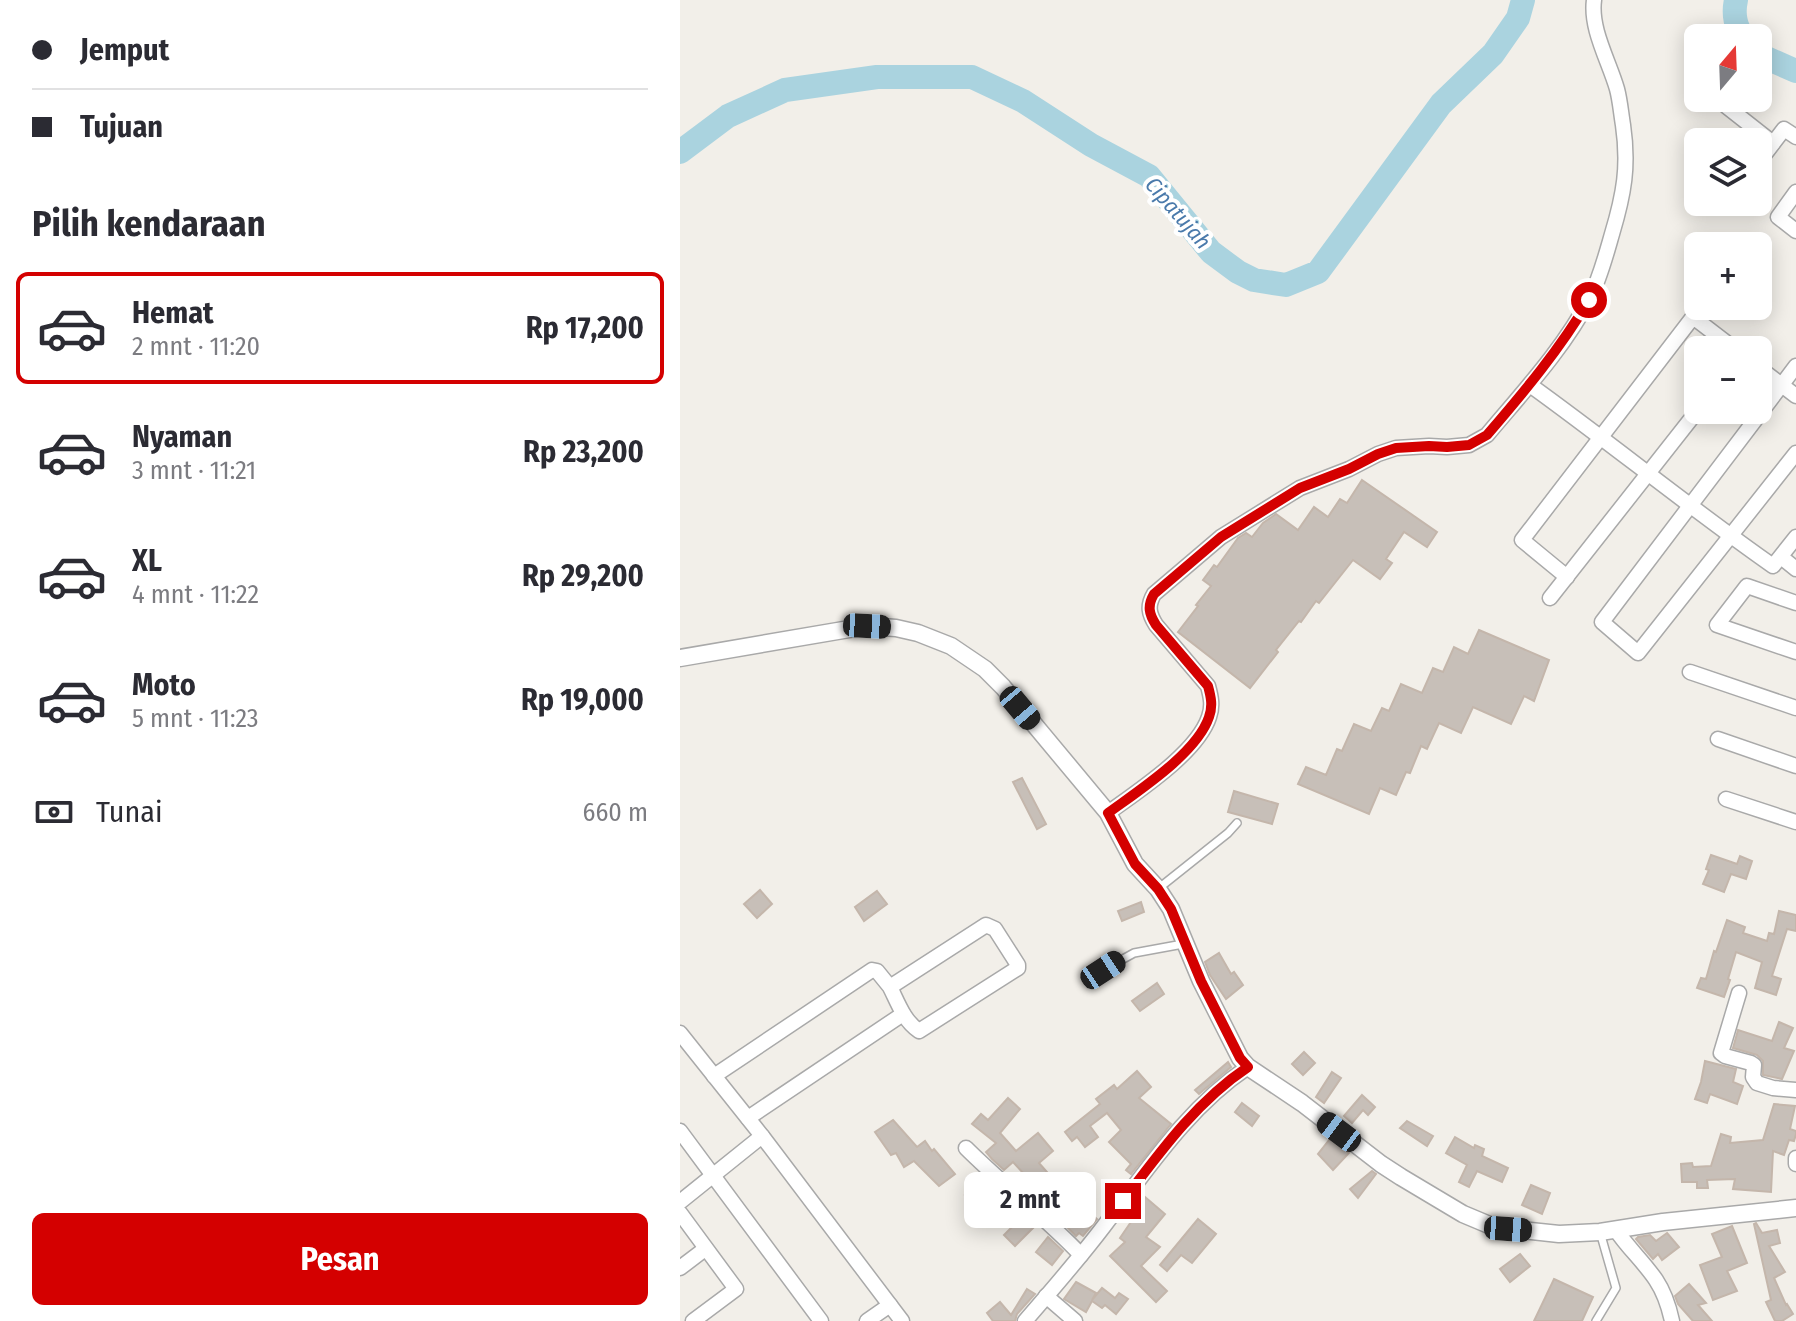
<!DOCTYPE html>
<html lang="id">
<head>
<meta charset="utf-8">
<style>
	:root { --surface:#fff; --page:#f7f7f7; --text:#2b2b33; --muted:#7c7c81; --line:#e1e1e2; --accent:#d40000 }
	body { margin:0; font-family:"Fira Sans Condensed",sans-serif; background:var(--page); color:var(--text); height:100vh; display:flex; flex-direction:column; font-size:30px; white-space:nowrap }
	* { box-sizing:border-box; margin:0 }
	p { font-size:26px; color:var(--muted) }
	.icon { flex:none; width:44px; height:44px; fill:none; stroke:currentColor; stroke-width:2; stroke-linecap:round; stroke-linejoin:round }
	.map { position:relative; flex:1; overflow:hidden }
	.panel { display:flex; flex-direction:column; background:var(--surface); width:680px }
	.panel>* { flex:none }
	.guide { display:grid; align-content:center; height:176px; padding:0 32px; background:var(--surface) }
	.needle { width:52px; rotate:19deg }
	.fabs { position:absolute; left:1004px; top:24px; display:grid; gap:16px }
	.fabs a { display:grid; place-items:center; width:88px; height:88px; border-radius:12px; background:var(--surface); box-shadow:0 4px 20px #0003; font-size:40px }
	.end { position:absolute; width:36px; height:36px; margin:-18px; border:10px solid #d40000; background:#fff; box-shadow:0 0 0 4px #fff }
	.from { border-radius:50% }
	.bubble { position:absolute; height:56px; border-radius:12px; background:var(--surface); box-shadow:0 4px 20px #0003; font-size:26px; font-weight:700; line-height:56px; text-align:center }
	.car { position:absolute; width:24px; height:48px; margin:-24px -12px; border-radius:10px; box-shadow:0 0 6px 2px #0007; background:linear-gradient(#222 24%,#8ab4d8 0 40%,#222 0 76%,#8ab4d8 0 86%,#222 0) }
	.guide b { display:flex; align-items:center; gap:28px; height:76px; font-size:30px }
	.guide b+b { border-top:2px solid var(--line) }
	.guide i { width:20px; height:20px; background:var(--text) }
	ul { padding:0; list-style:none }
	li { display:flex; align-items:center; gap:24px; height:112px; margin:0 16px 12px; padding:0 16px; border:4px solid transparent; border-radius:12px }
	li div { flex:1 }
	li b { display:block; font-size:30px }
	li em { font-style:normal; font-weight:700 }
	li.active { border-color:var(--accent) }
	li>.icon { width:72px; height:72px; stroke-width:1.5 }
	h2 { padding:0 32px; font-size:36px; line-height:96px }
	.pay { display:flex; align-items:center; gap:20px; height:88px; padding:0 32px; font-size:30px }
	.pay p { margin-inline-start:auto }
	.cta { display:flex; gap:16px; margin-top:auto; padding:16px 32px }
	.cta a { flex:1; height:92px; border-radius:12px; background:var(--accent); color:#fff; font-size:32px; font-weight:700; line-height:92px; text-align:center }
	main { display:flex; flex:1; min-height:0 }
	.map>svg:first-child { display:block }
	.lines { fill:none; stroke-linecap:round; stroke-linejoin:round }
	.river { stroke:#aad3df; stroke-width:24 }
	.building { fill:#c7bfb8; stroke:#c4b6ab; stroke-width:2 }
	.service-casing { stroke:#a9a9a9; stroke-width:10 }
	.minor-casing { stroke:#a9a9a9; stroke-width:17 }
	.tertiary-casing { stroke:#a9a9a9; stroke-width:19 }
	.service { stroke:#fff; stroke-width:7 }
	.minor { stroke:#fff; stroke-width:14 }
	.tertiary { stroke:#fff; stroke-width:16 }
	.route { stroke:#d40000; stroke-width:10 }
	.labels { text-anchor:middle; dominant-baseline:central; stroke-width:8; stroke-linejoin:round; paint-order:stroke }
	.water-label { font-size:22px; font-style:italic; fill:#4a7aab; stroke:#fff }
</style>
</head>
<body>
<main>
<section class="panel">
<div class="guide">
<b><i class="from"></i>Jemput</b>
<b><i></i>Tujuan</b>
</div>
<h2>Pilih kendaraan</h2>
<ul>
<li class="active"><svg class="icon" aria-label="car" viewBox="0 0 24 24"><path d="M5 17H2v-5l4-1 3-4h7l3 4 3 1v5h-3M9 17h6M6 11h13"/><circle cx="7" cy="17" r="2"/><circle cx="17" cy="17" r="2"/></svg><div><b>Hemat</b><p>2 mnt · 11:20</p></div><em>Rp 17,200</em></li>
<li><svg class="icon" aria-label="car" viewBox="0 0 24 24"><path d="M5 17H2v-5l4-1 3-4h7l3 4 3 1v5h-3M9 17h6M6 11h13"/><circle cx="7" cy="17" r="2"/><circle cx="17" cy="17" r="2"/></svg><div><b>Nyaman</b><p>3 mnt · 11:21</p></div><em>Rp 23,200</em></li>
<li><svg class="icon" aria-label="car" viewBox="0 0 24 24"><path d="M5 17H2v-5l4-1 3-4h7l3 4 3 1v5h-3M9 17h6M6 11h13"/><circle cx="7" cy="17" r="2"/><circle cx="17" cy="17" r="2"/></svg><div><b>XL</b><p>4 mnt · 11:22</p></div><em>Rp 29,200</em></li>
<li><svg class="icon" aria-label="car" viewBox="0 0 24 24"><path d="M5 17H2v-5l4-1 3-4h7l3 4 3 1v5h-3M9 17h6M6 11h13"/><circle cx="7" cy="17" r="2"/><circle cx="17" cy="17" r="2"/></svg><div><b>Moto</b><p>5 mnt · 11:23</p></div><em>Rp 19,000</em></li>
</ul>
<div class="pay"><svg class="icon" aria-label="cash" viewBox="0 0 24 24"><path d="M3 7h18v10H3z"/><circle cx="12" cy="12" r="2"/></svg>Tunai<p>660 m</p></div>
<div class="cta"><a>Pesan</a></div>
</section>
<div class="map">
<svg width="1116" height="1321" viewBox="0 0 1116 1321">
	<rect width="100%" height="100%" fill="#f2efe9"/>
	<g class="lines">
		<g class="river">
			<path d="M1056 0C1053 13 1055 29 1065 38"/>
			<polyline points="1078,51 1084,57 1116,71"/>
			<polyline points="0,152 48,116 105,90 197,77 292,77 343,101 411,145 469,176 531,252 558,272 574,280 606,285 638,272 761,104 813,54 838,18 843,0"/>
		</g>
	</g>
	<g class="building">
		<polygon points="682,480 757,532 747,547 724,532 706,559 712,563 700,579 673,560 639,603 636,601 621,622 619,621 596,650 598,652 570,688 498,632 518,606 516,605 531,586 523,580 534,565 537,567 558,538 566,533 572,537 583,523 596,514 618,530 634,507 648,517 660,499 667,503"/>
		<polygon points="799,630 869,660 854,701 844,696 831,724 793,707 781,733 759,723 747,749 741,746 730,773 726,772 716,795 700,788 689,814 618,784 626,767 646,775 657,749 662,751 674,724 691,731 702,708 709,711 721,684 742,693 753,668 763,672 774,647 788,654"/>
		<polygon points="342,778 366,824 357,829 333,782"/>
		<polygon points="554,791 598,804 592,824 548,812"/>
		<polygon points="1031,855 1057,864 1060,856 1072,861 1066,879 1051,874 1044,892 1023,884 1029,870 1026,869"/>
		<polygon points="80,890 92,904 77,918 64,904"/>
		<polygon points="197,891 207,904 184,921 175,907"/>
		<polygon points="461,902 464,912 442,921 438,911"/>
		<polygon points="1099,911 1116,915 1116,931 1107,929 1092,976 1101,979 1096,995 1075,988 1082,962 1056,952 1048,979 1050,980 1044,997 1017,988 1021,978 1026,979 1034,951 1036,952 1047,920 1065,927 1063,933 1087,941 1089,933 1094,934"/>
		<polygon points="539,953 551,974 554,972 563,985 546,999 530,975 525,962"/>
		<polygon points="477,983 484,994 460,1011 452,1001"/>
		<polygon points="1099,1022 1113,1028 1104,1048 1114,1051 1102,1079 1083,1075 1083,1061 1077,1055 1053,1048 1058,1030 1092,1041"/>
		<polygon points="624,1052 635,1063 623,1075 612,1064"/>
		<polygon points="1025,1061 1056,1069 1053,1082 1063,1086 1057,1104 1030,1094 1027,1103 1015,1099 1021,1082"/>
		<polygon points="548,1062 551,1067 519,1094 515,1090"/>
		<polygon points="457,1071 471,1087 459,1098 491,1124 451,1174 446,1170 451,1164 429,1142 441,1130 427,1113 410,1126 418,1137 405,1147 397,1137 392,1141 385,1132 420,1104 416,1099 434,1085 437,1089"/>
		<polygon points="652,1072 661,1078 644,1103 636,1097"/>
		<polygon points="682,1095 695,1107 688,1115 683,1110 672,1123 664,1116"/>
		<polygon points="328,1098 340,1109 320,1133 336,1151 358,1133 373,1151 359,1163 380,1187 373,1193 382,1199 374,1207 333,1162 324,1170 312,1159 306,1152 316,1143 292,1124 301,1114 308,1120"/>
		<polygon points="562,1103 579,1116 572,1126 555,1112"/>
		<polygon points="1094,1104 1115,1106 1110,1129 1116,1131 1116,1134 1114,1141 1109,1140 1104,1155 1093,1151 1091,1192 1053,1189 1055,1179 1027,1180 1028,1188 1017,1188 1017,1182 1002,1182 1001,1164 1012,1163 1013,1167 1031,1166 1041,1134 1051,1137 1050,1143 1083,1140"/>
		<polygon points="213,1120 237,1147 245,1141 252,1151 254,1149 275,1174 259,1186 234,1161 224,1167 216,1153 211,1155 195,1132"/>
		<polygon points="727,1121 753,1136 747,1146 720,1128"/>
		<polygon points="775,1137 794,1148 795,1145 804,1149 802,1156 828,1168 822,1182 797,1171 789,1187 779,1182 787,1165 766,1153"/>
		<polygon points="650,1139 669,1153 653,1170 638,1154"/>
		<polygon points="692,1171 696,1174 678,1198 670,1189"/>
		<polygon points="302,1177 328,1201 312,1221 302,1213 305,1209 294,1198 291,1201 285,1195"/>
		<polygon points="851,1185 870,1193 862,1214 842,1205"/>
		<polygon points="465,1197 485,1214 466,1237 480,1247 461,1266 487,1291 476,1302 430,1256 445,1242 440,1238 455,1216 451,1213"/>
		<polygon points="400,1204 417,1219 403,1236 399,1233 396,1236 381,1221 393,1206 396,1208"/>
		<polygon points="344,1215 356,1225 335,1246 324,1235"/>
		<polygon points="518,1219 536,1234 512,1263 501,1255 487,1271 480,1265"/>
		<polygon points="1076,1223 1082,1233 1097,1230 1100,1243 1089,1246 1105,1272 1094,1278 1106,1305 1107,1304 1113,1314 1102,1321 1095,1321 1086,1302 1091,1300 1074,1224"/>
		<polygon points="1052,1226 1067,1263 1047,1271 1057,1291 1033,1300 1020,1265 1042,1257 1032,1234"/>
		<polygon points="987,1233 999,1247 982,1260 978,1254 973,1259 956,1239 958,1237 970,1235 976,1241"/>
		<polygon points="368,1237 383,1251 372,1265 356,1252"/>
		<polygon points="840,1254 850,1266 830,1282 820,1269"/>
		<polygon points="874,1279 913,1297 902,1321 854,1321"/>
		<polygon points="396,1282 416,1293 412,1300 422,1288 435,1298 439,1293 448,1299 436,1314 425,1305 422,1308 412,1301 406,1312 384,1299"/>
		<polygon points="1009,1284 1026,1303 1018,1305 1032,1321 1013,1321 998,1304 995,1296"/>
		<polygon points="347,1289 355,1294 337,1314 335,1321 313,1321 307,1313 320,1302 331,1315"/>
	</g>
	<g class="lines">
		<g class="service-casing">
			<g id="service">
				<polyline points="479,888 548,833 557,823"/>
				<polyline points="423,970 454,953 503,944"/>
				<polyline points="916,1321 936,1288 920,1232"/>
			</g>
		</g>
		<g class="minor-casing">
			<g id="minor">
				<polyline points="1046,106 1093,143"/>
				<polyline points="1078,163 1104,129 1116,137"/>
				<polyline points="1116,192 1098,217 1116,231"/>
				<polyline points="1116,366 922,622 958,653 1116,453"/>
				<polyline points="1078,367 1116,396"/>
				<path d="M850 385C932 444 1010 508 1093 566L1116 537"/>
				<polyline points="1101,557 1116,569"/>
				<polyline points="887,577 842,540 1013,317 1056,350"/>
				<polyline points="870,598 1018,410"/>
				<polyline points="1116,603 1067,586 1037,625 1116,652"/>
				<polyline points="1010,672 1116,708"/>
				<polyline points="1038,739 1116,766"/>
				<polyline points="1046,799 1116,822"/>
				<path d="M428 813C458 791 517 753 529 717 533 706 531 697 528 686L476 625C469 614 467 606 474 594L541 537 620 488 669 469 698 454 716 448 749 446 767 447 789 445 807 435C843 392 884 348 910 298 920 278 926 255 932 234 944 194 949 166 943 125 941 113 940 100 937 89 929 61 910 29 914 0"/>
				<polyline points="1059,993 1041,1053 1045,1056 1071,1063 1074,1065 1073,1077 1077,1083 1093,1088 1116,1090"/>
				<polyline points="0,1033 82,1136 222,1321"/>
				<path d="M34 1076 192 970 197 971 210 987 306 925 315 929 338 965V968L239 1031C224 1021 218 1003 210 987"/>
				<polyline points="68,1118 223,1014"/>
				<polyline points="0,1131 141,1321"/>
				<path d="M286 1148C323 1185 365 1217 401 1255"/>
				<polyline points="1116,1158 1116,1164"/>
				<polyline points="0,1202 82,1136"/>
				<polyline points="0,1213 56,1289 13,1321"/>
				<path d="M936 1230C948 1248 964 1262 976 1280 984 1292 989 1307 992 1321"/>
				<polyline points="0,1268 25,1249"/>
				<polyline points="366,1296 395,1321"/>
				<polyline points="187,1321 210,1305"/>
				<path d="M345 1321C372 1290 399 1259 424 1226 467 1170 508 1107 568 1067"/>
			</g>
		</g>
		<g class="tertiary-casing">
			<polyline id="tertiary" points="0,658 187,626 216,628 238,633 271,646 305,669 323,687 428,813 455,864 478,889 491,909 521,981 560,1058 568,1067 622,1103 701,1164 721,1177 783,1214 814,1227 879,1234 920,1232 983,1222 1116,1208"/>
		</g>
		<use href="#service" class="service"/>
		<use href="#minor" class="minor"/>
		<use href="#tertiary" class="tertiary"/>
	</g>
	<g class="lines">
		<path class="route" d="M443 1201C480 1152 517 1101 568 1067L560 1058 521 981 491 909 478 889 455 864 428 813C458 791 517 753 529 717 533 706 531 697 528 686L476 625C469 614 467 606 474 594L541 537 620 488 669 469 698 454 716 448 749 446 767 447 789 445 807 435C844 392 880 349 909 300"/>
	</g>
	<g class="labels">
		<g class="water-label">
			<text transform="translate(498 213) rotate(49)">Cipatujah</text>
		</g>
	</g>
</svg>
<div class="fabs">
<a><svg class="needle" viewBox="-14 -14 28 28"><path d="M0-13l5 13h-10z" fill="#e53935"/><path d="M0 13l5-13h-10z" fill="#7c7c81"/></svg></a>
<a><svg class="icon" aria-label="layers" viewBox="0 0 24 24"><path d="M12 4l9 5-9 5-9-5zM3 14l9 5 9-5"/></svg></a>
<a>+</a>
<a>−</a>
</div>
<i class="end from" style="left:909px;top:300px"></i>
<i class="end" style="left:443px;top:1201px"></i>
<div class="bubble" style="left:284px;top:1172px;width:132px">2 mnt</div>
<i class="car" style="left:187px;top:626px;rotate:93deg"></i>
<i class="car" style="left:340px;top:708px;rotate:140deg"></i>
<i class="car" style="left:423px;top:970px;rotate:57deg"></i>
<i class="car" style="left:659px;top:1132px;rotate:307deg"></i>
<i class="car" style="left:828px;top:1229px;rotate:94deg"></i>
</div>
</main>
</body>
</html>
